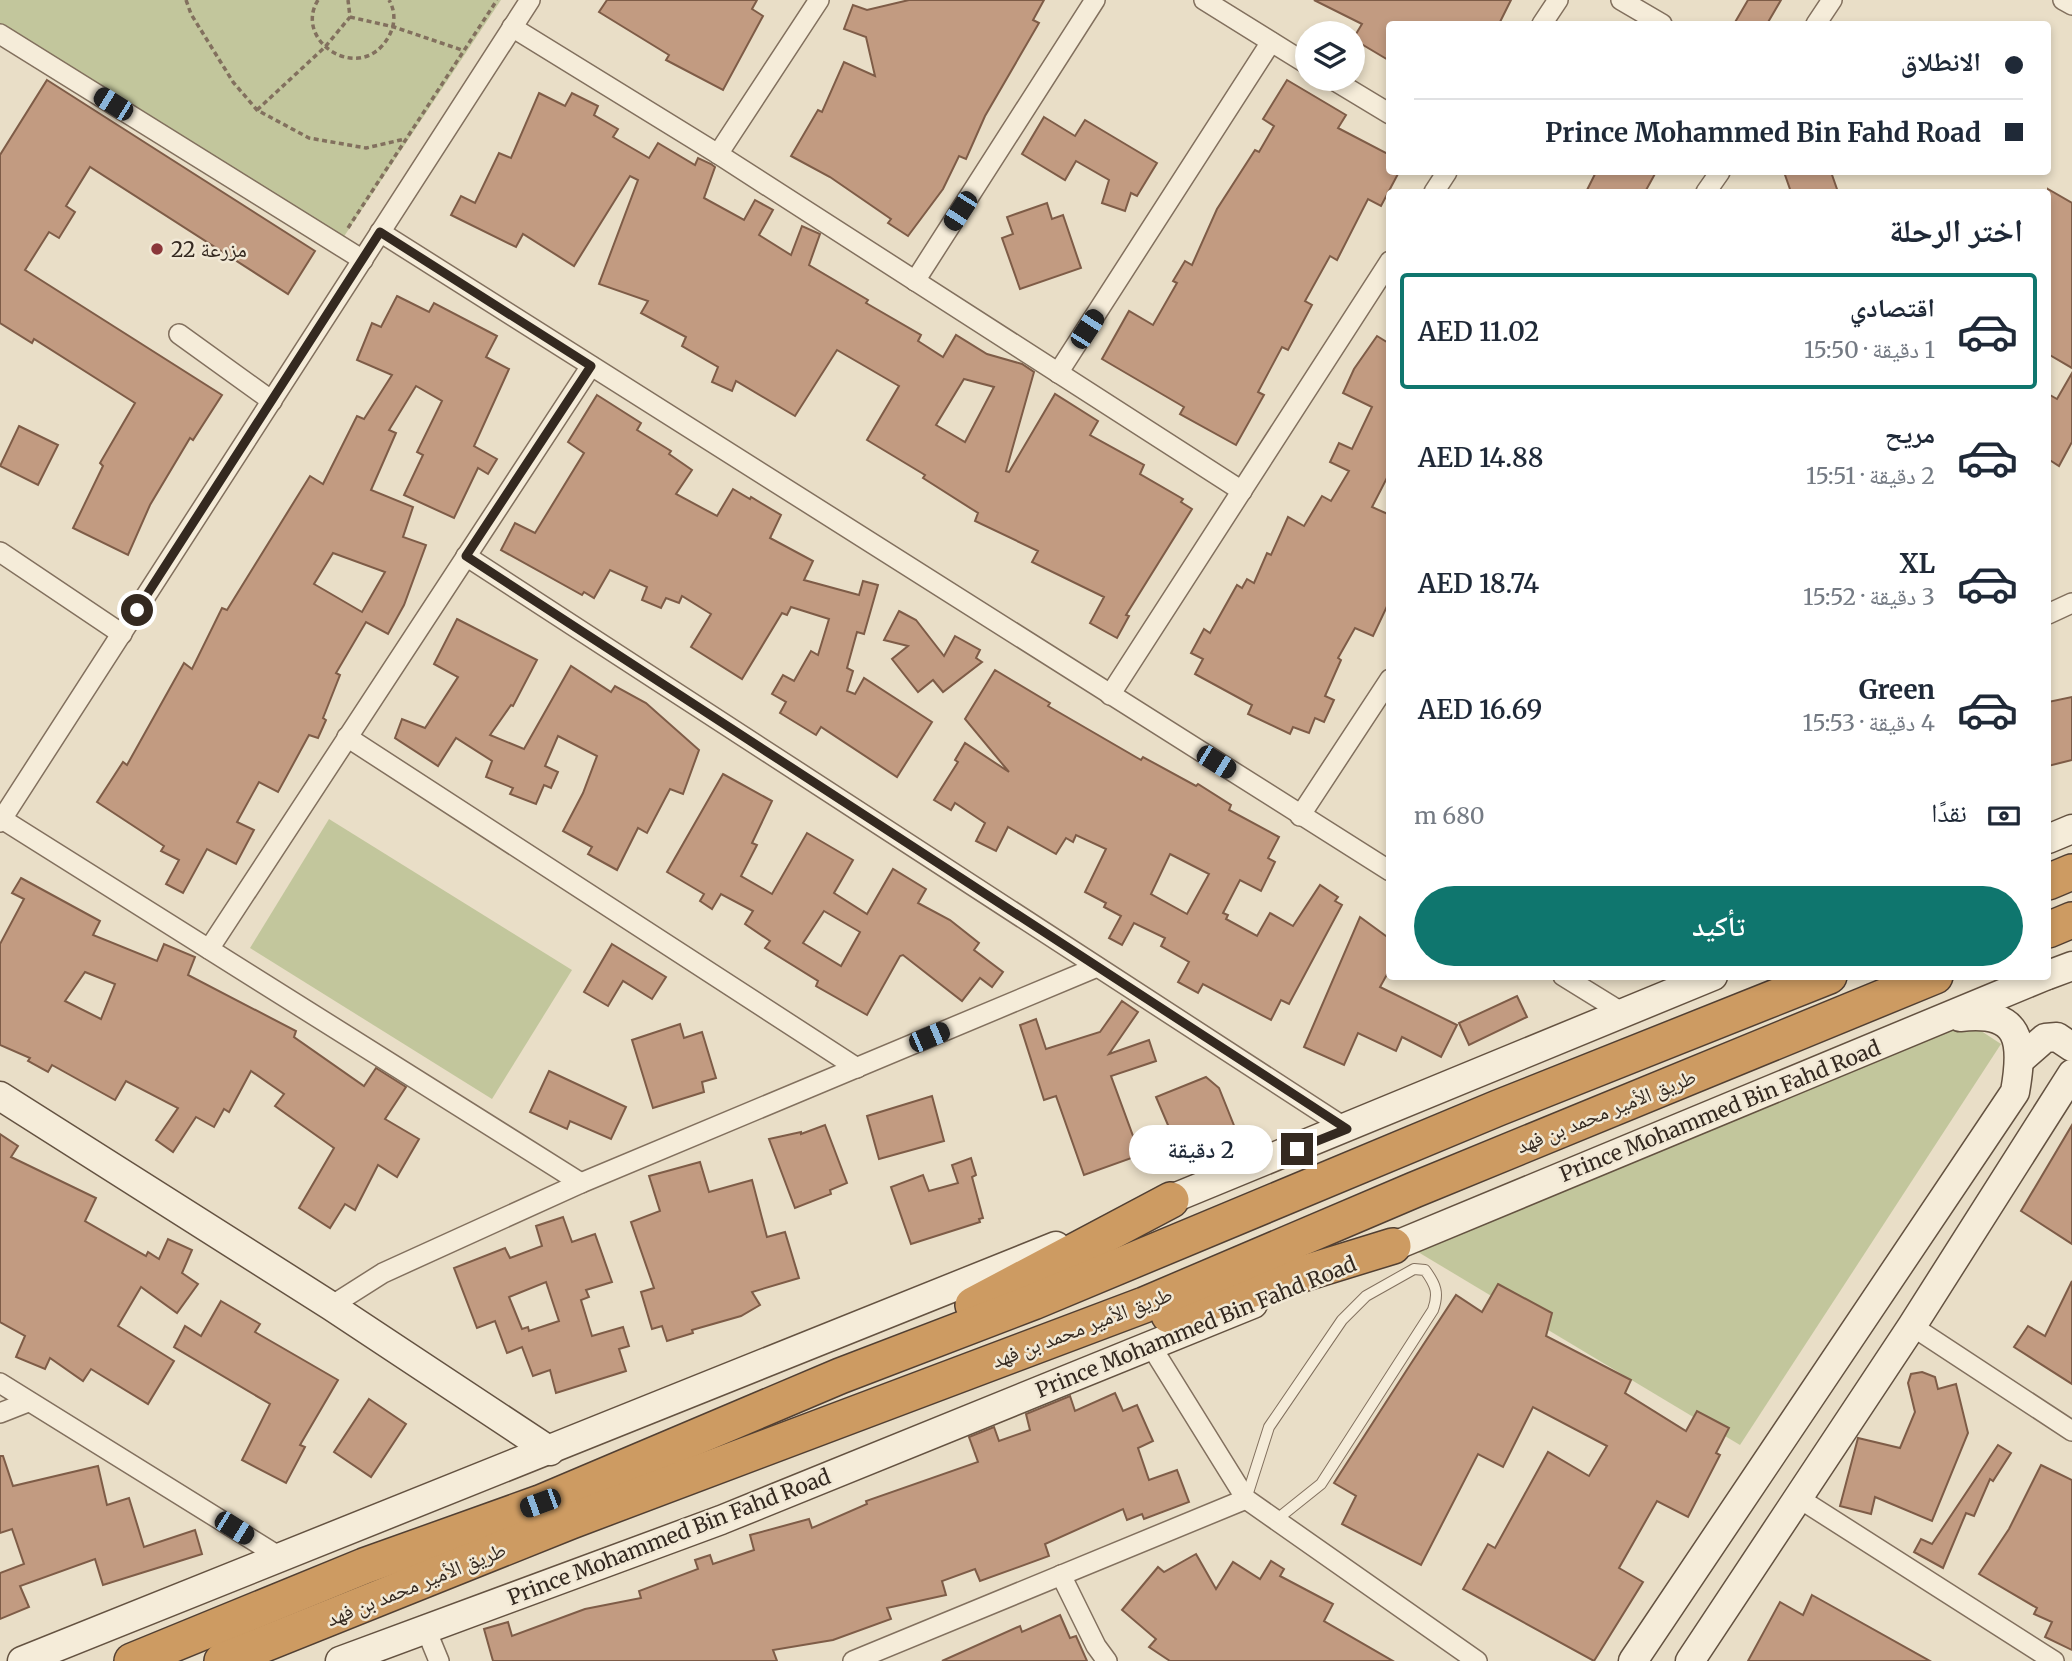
<!DOCTYPE html>
<html lang="ar">
<head>
<meta charset="utf-8">
<style>
	:root { --surface:#fff; --page:#f6f6f7; --text:#1f2937; --muted:#747a83; --line:#e0e1e3; --accent:#0f766e }
	body { margin:0; font-family:Merriweather,"Noto Naskh Arabic",serif; background:var(--page); color:var(--text); direction:rtl; height:100vh; display:flex; flex-direction:column; font-size:26px; white-space:nowrap }
	* { box-sizing:border-box; margin:0 }
	p { font-size:23px; color:var(--muted) }
	.icon { flex:none; width:38px; height:38px; fill:none; stroke:currentColor; stroke-width:2; stroke-linecap:round; stroke-linejoin:round }
	.map { position:relative; flex:1; overflow:hidden; direction:ltr }
	.drawer { position:absolute; left:1386px; top:189px; width:665px; height:791px; display:flex; flex-direction:column; background:var(--surface); border-radius:7px; box-shadow:0 4px 10px #0003; direction:rtl }
	.drawer>* { flex:none }
	.top-card { position:absolute; left:1386px; top:21px; width:665px; height:154px; border-radius:7px; box-shadow:0 4px 10px #0003; direction:rtl; display:grid; align-content:center; height:154px; padding:0 28px; background:var(--surface) }
	.fabs { position:absolute; left:1295px; top:21px; display:grid; gap:14px }
	.fabs a { display:grid; place-items:center; width:70px; height:70px; border-radius:50%; background:var(--surface); box-shadow:0 4px 10px #0003; font-size:35px }
	.end { position:absolute; width:32px; height:32px; margin:-16px; border:9px solid #342920; background:#fff; box-shadow:0 0 0 4px #fff }
	.from { border-radius:50% }
	.bubble { position:absolute; height:49px; border-radius:24px; background:var(--surface); box-shadow:0 4px 10px #0003; font-size:23px; font-weight:600; line-height:49px; text-align:center; direction:rtl }
	.car { position:absolute; width:21px; height:42px; margin:-21px -10px; border-radius:9px; box-shadow:0 0 5px 2px #0007; background:linear-gradient(#222 24%,#8ab4d8 0 40%,#222 0 76%,#8ab4d8 0 86%,#222 0) }
	.top-card b { display:flex; align-items:center; gap:24px; height:66px; font-size:26px }
	.top-card b+b { border-top:2px solid var(--line) }
	.top-card i { width:18px; height:18px; background:var(--text) }
	ul { padding:0; list-style:none }
	li { display:flex; align-items:center; gap:21px; height:116px; margin:0 14px 10px; padding:0 14px; border:4px solid transparent; border-radius:7px }
	li div { flex:1 }
	li b { display:block; font-size:26px }
	li em { font-style:normal; font-weight:600 }
	li.current { border-color:var(--accent) }
	li>.icon { width:63px; height:63px; stroke-width:1.5 }
	h2 { padding:0 28px; font-size:32px; line-height:84px }
	.pay { display:flex; align-items:center; gap:18px; height:77px; padding:0 28px; font-size:26px }
	.pay p { margin-inline-start:auto }
	.cta { display:flex; gap:14px; margin-top:auto; padding:14px 28px }
	.cta a { flex:1; height:80px; border-radius:42px; background:var(--accent); color:#fff; font-size:28px; font-weight:600; line-height:80px; text-align:center }
	.map>svg:first-child { display:block }
	.green { fill:#c2c69c }
	.building { fill:#c29b81; stroke:#7e5c47; stroke-width:2; fill-rule:evenodd }
	.lines { fill:none; stroke-linecap:round; stroke-linejoin:round }
	.lane-casing { stroke:#82705e; stroke-width:12 }
	.street-casing { stroke:#82705e; stroke-width:22 }
	.secondary-casing { stroke:#645241; stroke-width:31 }
	.highway-casing { stroke:#513f32; stroke-width:38 }
	.path { stroke:#82705e; stroke-width:3.5; stroke-dasharray:5 3.5; stroke-linecap:butt }
	.lane { stroke:#f5ecd9; stroke-width:10 }
	.street { stroke:#f5ecd9; stroke-width:19 }
	.secondary { stroke:#f5ecd9; stroke-width:28 }
	.highway { stroke:#cd9b62; stroke-width:35 }
	.route { stroke:#342920; stroke-width:9 }
	.poi-dot { fill:#8a3639; stroke:#f1e8d5; stroke-width:2.5 }
	.labels { text-anchor:middle; dominant-baseline:central; stroke-width:5; stroke-linejoin:round; paint-order:stroke }
	.poi-label { font-size:21px; fill:#342920; stroke:#f1e8d5; text-anchor:start }
	.street-label { font-size:21px; fill:#342920; stroke:#f1e8d5 }
</style>
</head>
<body>
<div class="map">
<svg width="2072" height="1661" viewBox="0 0 2072 1661">
	<rect width="100%" height="100%" fill="#e9dec7"/>
	<g class="green">
		<polygon points="0,0 501,0 343,238 0,23"/>
		<polygon points="329,819 572,970 492,1099 250,948"/>
		<polygon points="1969,1023 2001,1044 1740,1445 1408,1246"/>
	</g>
	<g class="building">
		<polygon points="607,0 757,0 752,9 763,16 723,90 666,60 669,55 599,12"/>
		<polygon points="909,0 1044,0 1033,20 1039,23 985,116 966,159 959,156 943,189 908,236 888,223 891,219 830,177 791,156 818,110 822,112 844,62 875,76 866,37 844,29 853,5 867,10"/>
		<polygon points="1314,0 1511,0 1499,24 1390,24 1390,61 1353,39 1362,24"/>
		<polygon points="1748,0 1781,0 1767,24 1734,24"/>
		<polygon points="47,80 315,251 288,294 90,167 66,206 75,212 59,238 49,232 25,270 222,395 193,440 190,438 150,505 128,555 73,528 103,466 100,463 135,403 34,339 32,343 0,323 0,155"/>
		<polygon points="1287,80 1346,115 1338,128 1390,155 1390,172 1399,172 1381,206 1368,199 1337,260 1330,256 1305,301 1312,305 1288,350 1282,347 1258,392 1264,395 1236,445 1180,414 1184,407 1102,359 1129,311 1153,325 1177,283 1173,281 1185,261 1192,265 1217,209 1255,150 1259,152 1274,126 1263,119"/>
		<path d="M539 93 565 106 572 93 598 106 594 115 618 129 613 137 649 158 658 143 695 165 698 158 711 164 715 167 704 198 744 220 755 200 773 210 759 235 791 255 802 226 820 234 809 265 868 300 866 303 921 335 918 341 943 357 956 335 987 354 1022 364 1034 372 1006 471 1009 472 1055 394 1098 421 1090 435 1144 465 1140 474 1183 499 1181 502 1192 509 1126 615 1129 616 1117 638 1090 623 1104 597 1032 562 1038 551 975 521 978 513 923 478 925 475 867 440 899 386 837 350 795 416 736 381 732 391 712 382 718 367 682 346 686 337 641 313 648 301 599 284 638 180 630 176 574 266 523 234 516 247 451 215 461 196 475 203 499 153 511 158ZM964 379 994 387 965 442 936 425Z"/>
		<polygon points="1044,117 1075,136 1085,120 1157,163 1137,196 1131,193 1125,211 1102,203 1109,180 1076,161 1065,180 1022,154"/>
		<polygon points="1596,172 1656,172 1645,192 1586,192"/>
		<polygon points="1784,172 1831,172 1838,192 1791,192"/>
		<polygon points="2048,189 2072,203 2072,368 2048,354"/>
		<polygon points="1047,203 1052,219 1063,215 1081,268 1020,289 1002,238 1013,234 1007,217"/>
		<path d="M397 296 429 312 434 303 497 336 486 357 509 369 474 446 497 459 488 474 478 468 454 518 404 495 423 455 417 452 442 401 416 386 389 430 396 433 371 490 413 507 403 537 426 545 404 605 388 634 366 622 336 673 340 675 323 718 326 720 318 738 309 735 278 792 259 782 237 822 254 830 236 864 207 849 183 893 166 884 179 860 161 851 164 846 97 802 123 762 127 765 184 663 192 669 222 608 227 610 310 476 323 484 357 416 364 419 392 375 357 360 372 323 381 327ZM333 553 385 572 362 612 314 584Z"/>
		<polygon points="1377,336 1390,344 1390,472 1372,507 1390,515 1390,600 1373,636 1355,628 1338,658 1341,660 1325,696 1334,700 1324,722 1315,718 1309,733 1293,727 1290,734 1248,714 1252,705 1195,674 1203,659 1191,653 1204,629 1210,633 1237,585 1242,588 1247,579 1254,583 1267,553 1271,555 1288,517 1304,526 1322,496 1331,501 1349,471 1330,462 1339,443 1352,449 1372,407 1343,393 1354,369"/>
		<polygon points="2072,373 2072,442 2059,466 2048,459 2048,394 2057,399"/>
		<polygon points="597,395 641,423 637,430 671,451 669,454 692,470 676,494 717,516 733,489 750,499 751,497 781,515 770,538 813,561 804,580 859,595 863,581 878,585 864,634 857,632 847,668 853,671 847,691 855,694 864,678 932,722 897,777 821,727 816,735 780,713 786,702 772,694 783,675 794,681 811,651 818,655 829,619 791,607 787,615 782,613 742,679 691,647 711,614 682,596 679,603 666,598 661,608 642,600 647,587 610,570 594,598 584,592 582,595 501,550 515,523 535,533 584,453 568,442"/>
		<polygon points="19,426 58,445 38,485 0,466"/>
		<polygon points="899,611 916,620 944,656 955,636 980,650 976,658 982,662 943,692 933,680 918,692 892,659 908,646 884,640"/>
		<polygon points="457,619 537,660 513,706 511,705 490,735 524,749 571,666 611,692 615,686 646,703 699,750 683,794 670,789 647,833 638,828 617,870 588,854 592,847 563,831 583,793 597,756 558,736 545,766 558,772 551,788 544,785 536,804 510,794 513,788 486,777 492,761 456,738 438,766 395,738 402,719 425,728 458,677 434,664"/>
		<path d="M995 670 1050 703 1048 706 1141 760 1143 757 1196 786 1198 784 1231 805 1229 810 1279 837 1268 858 1275 862 1261 891 1240 880 1223 913 1228 915 1226 919 1257 936 1270 913 1293 926 1320 885 1338 897 1335 901 1342 905 1289 1004 1281 1000 1271 1020 1203 984 1198 993 1178 982 1189 962 1161 946 1165 938 1134 923 1122 945 1109 938 1121 916 1104 907 1106 903 1085 892 1106 849 1076 835 1073 842 1066 838 1056 854 1008 827 996 851 976 841 985 823 955 803 951 810 934 800 958 762 955 760 965 743 1009 772 965 719ZM1170 854 1209 874 1187 914 1151 894Z"/>
		<polygon points="2072,697 2072,760 2048,766 2048,702"/>
		<path d="M723 774 772 801 752 843 757 845 741 876 772 894 807 833 853 860 834 893 867 914 893 869 926 889 918 903 950 920 979 943 974 950 1003 972 992 987 980 978 962 1001 903 955 900 956 867 1015 816 986 818 981 765 948 770 941 745 924 753 911 721 894 712 909 700 901 704 894 667 872ZM824 911 860 932 841 966 803 943Z"/>
		<path d="M21 878 100 921 93 935 157 961 164 944 195 957 188 975 296 1031 294 1037 364 1086 376 1068 406 1087 385 1119 419 1139 397 1177 378 1165 355 1210 345 1204 330 1228 299 1208 334 1148 275 1106 284 1094 251 1071 229 1112 224 1109 214 1127 196 1117 173 1152 156 1140 178 1108 126 1081 115 1100 52 1065 48 1072 28 1061 30 1058 0 1045V944L24 899 12 893ZM85 972 115 984 101 1019 65 1001Z"/>
		<polygon points="1360,917 1390,939 1390,969 1380,987 1457,1025 1441,1057 1402,1037 1396,1051 1358,1033 1344,1065 1304,1047"/>
		<polygon points="612,944 666,977 652,999 623,981 608,1006 584,992"/>
		<polygon points="1517,996 1527,1017 1469,1045 1459,1023"/>
		<polygon points="1122,1001 1138,1012 1109,1054 1149,1040 1156,1061 1111,1076 1140,1155 1084,1175 1056,1096 1044,1100 1020,1025 1036,1019 1046,1049 1100,1032"/>
		<polygon points="680,1024 684,1038 702,1032 716,1078 702,1082 704,1092 653,1108 632,1040"/>
		<polygon points="549,1071 626,1107 611,1139 570,1121 567,1129 530,1112"/>
		<polygon points="1206,1077 1219,1088 1237,1133 1182,1158 1156,1097"/>
		<polygon points="932,1096 944,1141 879,1159 867,1116"/>
		<polygon points="825,1125 847,1183 830,1190 831,1194 795,1208 769,1139 801,1132 801,1134"/>
		<polygon points="2072,1125 2072,1244 2021,1211"/>
		<polygon points="0,1134 18,1146 11,1157 96,1198 85,1221 146,1256 148,1252 159,1259 168,1239 192,1250 182,1273 198,1284 177,1313 141,1287 118,1326 174,1361 148,1404 91,1369 83,1381 50,1358 45,1369 16,1357 25,1336 0,1322"/>
		<polygon points="971,1158 976,1175 972,1177 983,1218 979,1219 980,1222 911,1244 891,1187 923,1175 929,1191 958,1183 952,1165"/>
		<polygon points="700,1162 709,1192 752,1180 767,1237 785,1232 799,1278 752,1292 760,1305 741,1316 692,1330 693,1333 667,1341 662,1326 652,1329 641,1292 654,1288 631,1222 660,1211 649,1176"/>
		<path d="M563 1217 572 1242 595 1234 612 1282 586 1290 589 1297 581 1300 592 1336 623 1327 629 1346 619 1349 626 1371 556 1393 550 1370 533 1376 522 1347 507 1353 495 1321 477 1328 454 1268 505 1248 510 1258 542 1246 536 1226ZM546 1282 559 1321 529 1331 528 1327 522 1329 509 1297Z"/>
		<polygon points="2072,1281 2072,1384 2014,1347 2028,1326 2045,1336"/>
		<polygon points="1498,1284 1552,1313 1546,1336 1631,1380 1625,1393 1686,1431 1697,1411 1729,1428 1716,1453 1720,1455 1688,1517 1657,1501 1619,1568 1643,1582 1594,1661 1463,1589 1488,1544 1495,1548 1548,1452 1589,1476 1607,1446 1533,1407 1503,1467 1478,1454 1421,1565 1342,1524 1356,1496 1334,1483 1410,1365 1456,1295 1482,1312"/>
		<polygon points="221,1301 260,1324 255,1332 338,1380 300,1445 305,1447 286,1483 242,1460 270,1404 174,1347 185,1326 201,1336"/>
		<polygon points="1922,1372 1935,1377 1938,1389 1956,1384 1968,1433 1932,1521 1875,1497 1871,1514 1840,1506 1858,1438 1900,1448 1915,1412 1908,1383 1911,1374"/>
		<polygon points="1115,1393 1123,1411 1137,1405 1153,1441 1138,1448 1149,1480 1177,1470 1189,1502 1144,1519 1142,1514 1127,1520 1123,1509 1045,1544 1049,1556 980,1581 975,1569 942,1581 946,1595 887,1608 891,1619 833,1640 773,1650 777,1661 493,1661 484,1629 508,1622 512,1636 585,1609 641,1598 639,1591 698,1569 695,1560 710,1555 713,1564 754,1550 750,1535 809,1519 812,1528 867,1504 866,1501 978,1462 969,1437 994,1427 999,1441 1030,1430 1026,1414 1070,1396 1075,1411"/>
		<polygon points="369,1399 406,1424 371,1477 334,1452"/>
		<polygon points="1998,1445 2011,1453 1993,1481 1990,1479 1974,1516 1966,1513 1943,1568 1914,1552 1921,1539 1932,1544"/>
		<polygon points="0,1456 3,1456 13,1486 98,1466 107,1505 129,1498 144,1547 195,1530 202,1554 103,1585 95,1559 20,1586 29,1607 0,1619 0,1573 24,1564 12,1529 0,1533"/>
		<polygon points="2041,1465 2072,1480 2072,1650 2045,1637 2052,1622 2034,1614 2037,1608 1979,1574 2009,1529"/>
		<polygon points="1196,1554 1216,1589 1233,1562 1260,1579 1271,1561 1284,1569 1280,1576 1333,1604 1324,1621 1393,1661 1170,1661 1149,1647 1156,1639 1122,1610 1158,1567 1164,1572"/>
		<polygon points="1812,1595 1930,1661 1748,1661 1780,1602 1803,1615"/>
		<polygon points="1060,1615 1070,1638 1076,1636 1087,1661 942,1661 1020,1626 1022,1632"/>
	</g>
	<g class="lines">
		<g class="lane-casing">
			<path id="lane" d="M1247 1496 1269 1427 1342 1320 1366 1296 1414 1269 1425 1270C1436 1285 1439 1293 1433 1310L1321 1484 1276 1520"/>
		</g>
		<g class="street-casing">
			<g id="street">
				<polyline points="1204,0 1307,64"/>
				<polyline points="1621,0 1662,24"/>
				<polyline points="2063,0 2072,5"/>
				<polyline points="1542,24 1558,0"/>
				<polyline points="1816,24 1832,0"/>
				<polyline points="512,27 718,154 1242,491"/>
				<polyline points="0,34 363,260"/>
				<polyline points="1332,79 1390,114"/>
				<polyline points="718,154 819,0"/>
				<polyline points="1434,192 1447,172"/>
				<polyline points="1706,192 1720,172"/>
				<polyline points="380,232 1390,871"/>
				<polyline points="915,281 1095,0"/>
				<polyline points="179,334 272,401"/>
				<polyline points="1058,373 1271,42"/>
				<polyline points="0,552 122,634"/>
				<polyline points="466,556 1347,1129"/>
				<polyline points="2048,614 2072,603"/>
				<polyline points="1110,695 1390,261"/>
				<polyline points="347,737 857,1068"/>
				<polyline points="1300,816 1390,679"/>
				<polyline points="2,819 581,1183"/>
				<polyline points="0,822 530,0"/>
				<polyline points="209,949 591,366"/>
				<polyline points="1563,976 1623,1013"/>
				<polyline points="331,1306 383,1273 581,1183 1097,967"/>
				<polyline points="1912,1326 2072,1431"/>
				<polyline points="1151,1346 1246,1499 1477,1661"/>
				<polyline points="0,1383 280,1557"/>
				<polyline points="0,1413 28,1402"/>
				<polyline points="1797,1497 2054,1661"/>
				<polyline points="1061,1575 1096,1646 1107,1661"/>
				<polyline points="425,1627 439,1661"/>
				<polyline points="853,1661 1246,1499"/>
			</g>
		</g>
		<g class="secondary-casing">
			<g id="secondary">
				<polyline points="2048,839 2072,829"/>
				<polyline points="2048,975 2072,966"/>
				<polyline points="2021,1059 2045,1038 2057,1037 2072,1047"/>
				<polyline points="0,1096 331,1306 550,1451"/>
				<polyline points="1152,1207 1713,976"/>
				<polyline points="1375,1254 2045,976"/>
				<polyline points="22,1661 1056,1246"/>
				<polyline points="340,1661 721,1520 1253,1304"/>
				<path d="M1633 1661 2015 1092C2024 1041 2021 1010 1960 1017"/>
				<polyline points="1690,1661 1912,1326 2072,1074"/>
			</g>
		</g>
		<g class="highway-casing">
			<g id="highway">
				<polyline points="2048,882 2072,872"/>
				<polyline points="2048,930 2072,920"/>
				<polyline points="973,1305 1171,1200"/>
				<polyline points="1169,1315 1393,1246"/>
				<polyline points="132,1661 364,1566 540,1503 840,1376 1033,1302 1498,1108 1829,976"/>
				<polyline points="222,1661 571,1521 1144,1305 1414,1190 1935,976"/>
			</g>
		</g>
		<g class="path">
			<polyline points="186,0 191,14 233,82 257,110 309,138 366,148 405,139"/>
			<path d="M318 0C292 42 362 86 389 36 395 25 396 12 389 0"/>
			<polyline points="350,17 394,27 462,50"/>
			<polyline points="257,110 325,47 350,17 348,0"/>
			<polyline points="348,228 497,0"/>
		</g>
		<use href="#lane" class="lane"/>
		<use href="#street" class="street"/>
		<use href="#secondary" class="secondary"/>
		<use href="#highway" class="highway"/>
	</g>
	<g class="lines">
		<polyline class="route" points="137,610 380,232 591,366 466,556 1347,1129 1297,1149"/>
	</g>
	<circle class="poi-dot" cx="157" cy="249" r="7"/>
	<g class="labels">
		<g class="poi-label">
			<text x="171" y="249">مزرعة 22</text>
		</g>
		<g class="street-label">
			<text transform="translate(1606 1111) rotate(-22)">طريق الأمير محمد بن فهد</text>
			<text transform="translate(1720 1111) rotate(-22)">Prince Mohammed Bin Fahd Road</text>
			<text transform="translate(1082 1327) rotate(-21)">طريق الأمير محمد بن فهد</text>
			<text transform="translate(1196 1327) rotate(-22)">Prince Mohammed Bin Fahd Road</text>
			<text transform="translate(669 1537) rotate(-21)">Prince Mohammed Bin Fahd Road</text>
			<text transform="translate(416 1584) rotate(-22)">طريق الأمير محمد بن فهد</text>
		</g>
	</g>
</svg>
<div class="fabs">
<a><svg class="icon" aria-label="layers" viewBox="0 0 24 24"><path d="M12 4l9 5-9 5-9-5zM3 14l9 5 9-5"/></svg></a>
</div>
<i class="end from" style="left:137px;top:610px"></i>
<i class="end" style="left:1297px;top:1149px"></i>
<div class="bubble" style="left:1129px;top:1125px;width:144px">2 دقيقة</div>
<i class="car" style="left:113px;top:104px;rotate:302deg"></i>
<i class="car" style="left:960px;top:211px;rotate:213deg"></i>
<i class="car" style="left:1087px;top:329px;rotate:33deg"></i>
<i class="car" style="left:1216px;top:762px;rotate:122deg"></i>
<i class="car" style="left:929px;top:1037px;rotate:67deg"></i>
<i class="car" style="left:540px;top:1503px;rotate:250deg"></i>
<i class="car" style="left:234px;top:1528px;rotate:122deg"></i>
<div class="top-card">
<b><i class="from"></i>الانطلاق</b>
<b><i></i>Prince Mohammed Bin Fahd Road</b>
</div>
<section class="drawer">
<h2>اختر الرحلة</h2>
<ul>
<li class="current"><svg class="icon" aria-label="car" viewBox="0 0 24 24"><path d="M5 17H2v-5l4-1 3-4h7l3 4 3 1v5h-3M9 17h6M6 11h13"/><circle cx="7" cy="17" r="2"/><circle cx="17" cy="17" r="2"/></svg><div><b>اقتصادي</b><p>1 دقيقة · 15:50</p></div><em>AED 11.02</em></li>
<li><svg class="icon" aria-label="car" viewBox="0 0 24 24"><path d="M5 17H2v-5l4-1 3-4h7l3 4 3 1v5h-3M9 17h6M6 11h13"/><circle cx="7" cy="17" r="2"/><circle cx="17" cy="17" r="2"/></svg><div><b>مريح</b><p>2 دقيقة · 15:51</p></div><em>AED 14.88</em></li>
<li><svg class="icon" aria-label="car" viewBox="0 0 24 24"><path d="M5 17H2v-5l4-1 3-4h7l3 4 3 1v5h-3M9 17h6M6 11h13"/><circle cx="7" cy="17" r="2"/><circle cx="17" cy="17" r="2"/></svg><div><b>XL</b><p>3 دقيقة · 15:52</p></div><em>AED 18.74</em></li>
<li><svg class="icon" aria-label="car" viewBox="0 0 24 24"><path d="M5 17H2v-5l4-1 3-4h7l3 4 3 1v5h-3M9 17h6M6 11h13"/><circle cx="7" cy="17" r="2"/><circle cx="17" cy="17" r="2"/></svg><div><b>Green</b><p>4 دقيقة · 15:53</p></div><em>AED 16.69</em></li>
</ul>
<div class="pay"><svg class="icon" aria-label="cash" viewBox="0 0 24 24"><path d="M3 7h18v10H3z"/><circle cx="12" cy="12" r="2"/></svg>نقدًا<p>680 m</p></div>
<div class="cta"><a>تأكيد</a></div>
</section>
</div>
</body>
</html>
